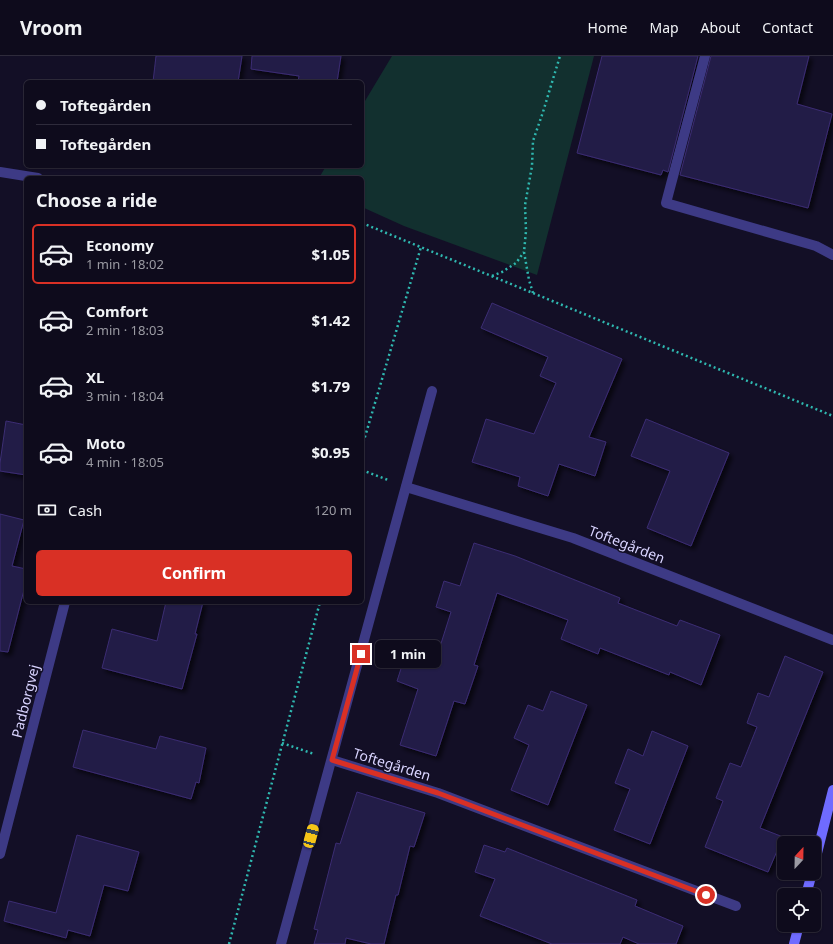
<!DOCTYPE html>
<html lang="en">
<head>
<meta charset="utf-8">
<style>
	:root { --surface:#0e0b1c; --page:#171425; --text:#f1f3f6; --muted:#9b9ba3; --line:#2e2b3b; --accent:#d93025 }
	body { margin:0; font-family:"Noto Sans",sans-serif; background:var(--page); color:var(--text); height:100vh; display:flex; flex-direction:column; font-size:15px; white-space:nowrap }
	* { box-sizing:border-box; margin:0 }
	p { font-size:13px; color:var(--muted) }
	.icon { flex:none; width:22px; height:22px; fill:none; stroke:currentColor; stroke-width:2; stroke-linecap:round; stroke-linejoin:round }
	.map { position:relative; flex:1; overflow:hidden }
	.panel { position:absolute; left:24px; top:120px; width:340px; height:428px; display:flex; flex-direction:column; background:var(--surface); border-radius:6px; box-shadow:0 1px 3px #0004,0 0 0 1px var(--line) }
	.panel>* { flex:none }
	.guide { position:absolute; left:24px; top:24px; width:340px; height:88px; border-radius:6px; box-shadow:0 1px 3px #0004,0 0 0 1px var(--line); display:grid; align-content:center; height:88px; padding:0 12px; background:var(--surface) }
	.needle { width:26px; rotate:22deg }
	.tools { position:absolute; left:777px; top:780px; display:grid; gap:8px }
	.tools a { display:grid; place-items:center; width:44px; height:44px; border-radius:6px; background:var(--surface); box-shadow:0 1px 3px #0004,0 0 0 1px var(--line); font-size:20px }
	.end { position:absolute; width:18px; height:18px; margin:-9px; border:5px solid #d93025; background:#fff; box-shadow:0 0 0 2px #fff }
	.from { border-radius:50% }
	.bubble { position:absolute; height:28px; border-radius:6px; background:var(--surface); box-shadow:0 1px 3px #0004,0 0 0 1px var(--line); font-size:13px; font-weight:700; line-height:28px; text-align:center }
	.car { position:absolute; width:12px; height:24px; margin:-12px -6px; border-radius:5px; box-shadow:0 0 3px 1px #0007; background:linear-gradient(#f5c518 24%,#345 0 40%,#f5c518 0 76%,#345 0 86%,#f5c518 0) }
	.guide b { display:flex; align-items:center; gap:14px; height:38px; font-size:15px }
	.guide b+b { border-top:1px solid var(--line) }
	.guide i { width:10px; height:10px; background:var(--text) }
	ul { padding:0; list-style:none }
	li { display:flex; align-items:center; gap:12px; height:60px; margin:0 8px 6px; padding:0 4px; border:2px solid transparent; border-radius:6px }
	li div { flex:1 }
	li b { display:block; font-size:15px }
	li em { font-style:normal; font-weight:700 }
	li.on { border-color:var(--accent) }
	li>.icon { width:36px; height:36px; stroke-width:1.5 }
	h2 { padding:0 12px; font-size:18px; line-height:48px }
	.pay { display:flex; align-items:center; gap:10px; height:44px; padding:0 12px; font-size:15px }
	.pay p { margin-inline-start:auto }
	.button { display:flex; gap:8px; margin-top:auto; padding:8px 12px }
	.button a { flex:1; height:46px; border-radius:6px; background:var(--accent); color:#fff; font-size:16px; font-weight:700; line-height:46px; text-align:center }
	header { display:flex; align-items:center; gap:24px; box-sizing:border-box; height:56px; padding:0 20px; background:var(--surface); border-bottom:1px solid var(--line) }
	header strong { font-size:19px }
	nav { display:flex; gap:22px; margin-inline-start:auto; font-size:14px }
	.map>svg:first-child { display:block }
	.green { fill:#12302f }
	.building { fill:#241b47; stroke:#3b2d73; filter:url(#shadow) }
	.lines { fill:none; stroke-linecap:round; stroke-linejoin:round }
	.path { stroke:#2fb8b0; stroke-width:2.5; stroke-dasharray:2 3; stroke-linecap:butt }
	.lane { stroke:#3d3a85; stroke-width:10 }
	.street { stroke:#3d3a85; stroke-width:10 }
	.secondary { stroke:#6f6bff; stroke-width:10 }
	.route { stroke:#d93025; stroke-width:5 }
	.labels { text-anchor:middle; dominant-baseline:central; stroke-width:3; stroke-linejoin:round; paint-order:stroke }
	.street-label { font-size:14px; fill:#d9d4ff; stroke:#130f26 }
</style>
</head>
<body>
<header>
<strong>Vroom</strong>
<nav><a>Home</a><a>Map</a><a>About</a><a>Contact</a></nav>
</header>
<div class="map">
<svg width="833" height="888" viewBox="0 0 833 888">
	<defs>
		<filter id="shadow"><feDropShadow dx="3.5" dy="3.5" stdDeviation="2" flood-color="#0009"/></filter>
	</defs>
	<rect width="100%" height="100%" fill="#130f26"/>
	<polygon class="green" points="392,0 594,0 537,219 404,170 362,151 362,122 319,122 326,110 362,110 362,50"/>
	<g class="building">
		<polygon points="156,0 242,0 238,26 153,26"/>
		<polygon points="252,0 341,0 337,26 298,26 299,20 251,13"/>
		<polygon points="602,0 698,0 668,116 663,114 661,119 577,97"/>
		<polygon points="711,0 809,0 797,48 832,58 808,152 680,119"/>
		<polygon points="492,247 622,303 589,381 606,386 595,420 559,408 548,440 518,430 520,421 472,406 486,363 534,378 556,327 540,320 548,301 481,272"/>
		<polygon points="646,363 729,397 691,490 647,472 670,415 631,400"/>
		<polygon points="6,365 26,369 26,419 0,415 0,407"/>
		<polygon points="0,458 24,464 12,510 26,513 26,526 8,596 0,595"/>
		<polygon points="474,487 515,500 620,542 618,547 677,570 680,564 720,579 701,629 670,616 669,619 600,592 598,598 561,583 568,564 497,537 474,609 478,610 465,648 454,645 436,700 400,689 418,633 397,625 409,588 438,597 451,556 436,551 444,525 460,530"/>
		<polygon points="166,546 203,546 195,578 197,578 182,633 102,612 112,573 157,585"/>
		<polygon points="785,600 823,616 760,772 783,781 768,816 705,791 723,745 716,742 730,707 741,711 757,671 747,667 758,637 769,641"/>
		<polygon points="551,635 587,649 548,749 511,734 529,689 514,682 528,649 543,655"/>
		<polygon points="83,674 156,693 160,680 206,692 199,727 196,726 191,743 73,711"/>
		<polygon points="652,675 688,690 650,788 614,774 630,733 615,727 628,693 643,700"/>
		<polygon points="357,736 425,757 414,791 410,790 398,839 396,839 384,888 371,888 346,882 345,888 314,888 318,874 314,873 336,787 340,788"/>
		<polygon points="77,779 139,796 128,835 104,829 90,880 68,874 66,882 4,865 9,845 56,857"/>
		<polygon points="484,789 505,796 507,792 637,844 635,850 683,870 676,888 639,888 623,881 620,888 552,888 480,860 495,823 475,816"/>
	</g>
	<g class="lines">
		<g class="path">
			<polyline points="362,167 833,360"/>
			<polyline points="492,220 502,216 516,207 524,196"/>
			<polyline points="533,237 529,224 524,196 526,175 525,149 532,110 533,85 543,56 560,0"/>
			<polyline points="362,391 421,191"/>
			<polyline points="362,414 388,424"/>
			<polyline points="282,687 314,698"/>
			<polyline points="229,888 320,546"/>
		</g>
		<polyline class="lane" points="705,0 666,147 816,190 833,199"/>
		<g class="street">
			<polyline points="0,116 38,122"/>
			<polyline points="406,431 573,482 833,584"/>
			<polyline points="332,704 438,737 736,850"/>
			<polyline points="0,798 65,546"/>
			<polyline points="281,888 432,335"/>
		</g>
		<g class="secondary">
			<polyline points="814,809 833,734"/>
			<polyline points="806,839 812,817"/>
			<polyline points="794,888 799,869"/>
		</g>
	</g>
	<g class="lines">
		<polyline class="route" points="361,598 332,704 438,737 706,839"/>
	</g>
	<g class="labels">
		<g class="street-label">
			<text transform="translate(627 488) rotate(21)">Toftegården</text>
			<text transform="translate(25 645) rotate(-76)">Padborgvej</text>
			<text transform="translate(392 708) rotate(17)">Toftegården</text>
		</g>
	</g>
</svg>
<div class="tools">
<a><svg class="needle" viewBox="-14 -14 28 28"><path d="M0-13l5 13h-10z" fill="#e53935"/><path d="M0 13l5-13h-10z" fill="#9b9ba3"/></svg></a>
<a><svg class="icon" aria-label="locate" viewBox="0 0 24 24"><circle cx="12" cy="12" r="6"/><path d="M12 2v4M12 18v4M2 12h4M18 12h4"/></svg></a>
</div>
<i class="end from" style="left:706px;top:839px"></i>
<i class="end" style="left:361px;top:598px"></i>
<div class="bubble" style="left:375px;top:584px;width:66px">1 min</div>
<i class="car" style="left:311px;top:780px;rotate:15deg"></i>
<div class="guide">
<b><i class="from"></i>Toftegården</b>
<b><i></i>Toftegården</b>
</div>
<section class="panel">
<h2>Choose a ride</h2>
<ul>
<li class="on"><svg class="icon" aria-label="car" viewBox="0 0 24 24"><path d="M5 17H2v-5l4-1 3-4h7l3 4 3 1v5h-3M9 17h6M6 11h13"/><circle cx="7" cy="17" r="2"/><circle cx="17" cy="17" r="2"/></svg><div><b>Economy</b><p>1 min · 18:02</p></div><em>$1.05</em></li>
<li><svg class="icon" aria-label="car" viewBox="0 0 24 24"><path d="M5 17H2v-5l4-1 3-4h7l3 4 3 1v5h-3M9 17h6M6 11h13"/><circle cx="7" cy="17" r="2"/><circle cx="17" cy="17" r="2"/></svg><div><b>Comfort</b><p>2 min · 18:03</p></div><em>$1.42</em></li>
<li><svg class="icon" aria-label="car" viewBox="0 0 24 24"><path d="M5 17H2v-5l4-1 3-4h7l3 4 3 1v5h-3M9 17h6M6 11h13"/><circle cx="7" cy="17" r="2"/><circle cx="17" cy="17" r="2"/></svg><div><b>XL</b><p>3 min · 18:04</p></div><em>$1.79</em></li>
<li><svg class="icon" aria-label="car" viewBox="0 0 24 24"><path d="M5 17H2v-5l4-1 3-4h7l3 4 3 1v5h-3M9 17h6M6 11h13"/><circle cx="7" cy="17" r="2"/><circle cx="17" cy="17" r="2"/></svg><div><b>Moto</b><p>4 min · 18:05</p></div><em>$0.95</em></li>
</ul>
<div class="pay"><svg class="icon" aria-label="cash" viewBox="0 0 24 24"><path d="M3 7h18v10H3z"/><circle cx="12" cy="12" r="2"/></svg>Cash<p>120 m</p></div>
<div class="button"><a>Confirm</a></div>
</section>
</div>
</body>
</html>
